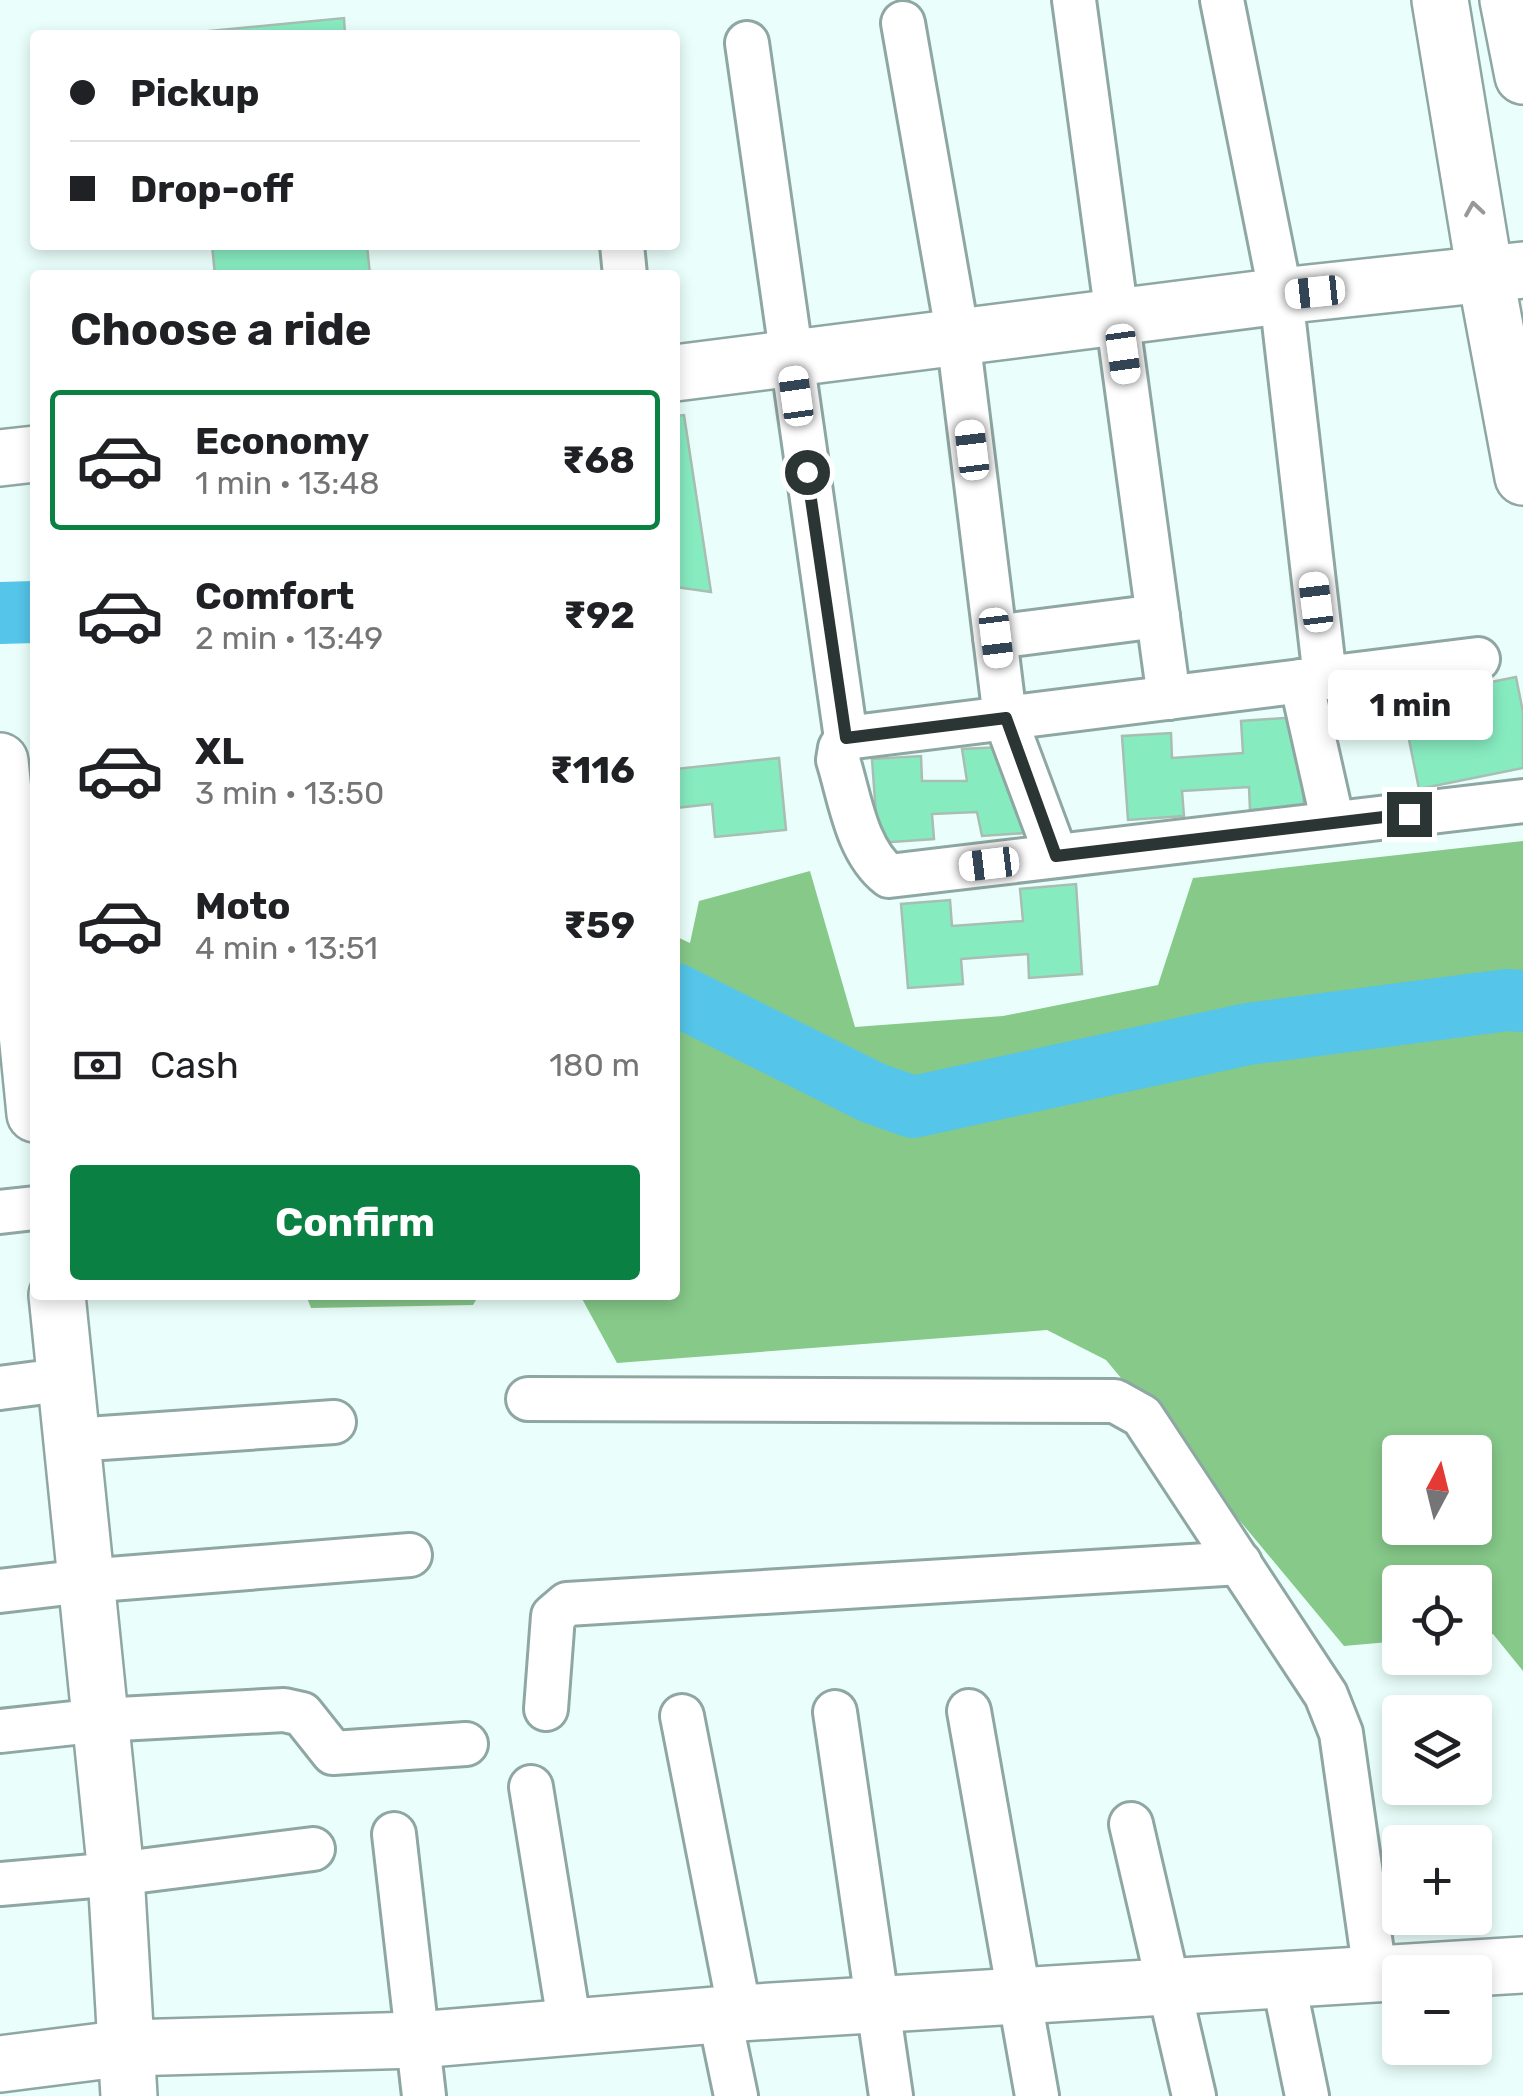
<!DOCTYPE html>
<html lang="en">
<head>
<meta charset="utf-8">
<style>
	:root { --surface:#fff; --page:#f6f6f6; --text:#202124; --muted:#757577; --line:#e0e0e0; --accent:#0b8043 }
	body { margin:0; font-family:Rubik,sans-serif; background:var(--page); color:var(--text); height:100vh; display:flex; flex-direction:column; font-size:38px; white-space:nowrap }
	* { box-sizing:border-box; margin:0 }
	p { font-size:32px; color:var(--muted) }
	.icon { flex:none; width:55px; height:55px; fill:none; stroke:currentColor; stroke-width:2; stroke-linecap:round; stroke-linejoin:round }
	.map { position:relative; flex:1; overflow:hidden }
	.sheet { position:absolute; left:30px; top:270px; width:650px; height:1030px; display:flex; flex-direction:column; background:var(--surface); border-radius:10px; box-shadow:0 5px 15px #0003 }
	.sheet>* { flex:none }
	.banner { position:absolute; left:30px; top:30px; width:650px; height:220px; border-radius:10px; box-shadow:0 5px 15px #0003; display:grid; align-content:center; height:220px; padding:0 40px; background:var(--surface) }
	.needle { width:65px; rotate:7deg }
	.buttons { position:absolute; left:1382px; top:1435px; display:grid; gap:20px }
	.buttons a { display:grid; place-items:center; width:110px; height:110px; border-radius:10px; background:var(--surface); box-shadow:0 5px 15px #0003; font-size:50px }
	.end { position:absolute; width:45px; height:45px; margin:-22px; border:12px solid #2b3533; background:#fff; box-shadow:0 0 0 5px #fff }
	.from { border-radius:50% }
	.bubble { position:absolute; height:70px; border-radius:10px; background:var(--surface); box-shadow:0 5px 15px #0003; font-size:32px; font-weight:700; line-height:70px; text-align:center }
	.car { position:absolute; width:30px; height:60px; margin:-30px -15px; border-radius:12px; box-shadow:0 0 8px 2px #0007; background:linear-gradient(#fff 24%,#345 0 40%,#fff 0 76%,#345 0 86%,#fff 0) }
	.banner b { display:flex; align-items:center; gap:35px; height:95px; font-size:38px }
	.banner b+b { border-top:2px solid var(--line) }
	.banner i { width:25px; height:25px; background:var(--text) }
	ul { padding:0; list-style:none }
	li { display:flex; align-items:center; gap:30px; height:140px; margin:0 20px 15px; padding:0 20px; border:5px solid transparent; border-radius:10px }
	li div { flex:1 }
	li b { display:block; font-size:38px }
	li em { font-style:normal; font-weight:700 }
	li.on { border-color:var(--accent) }
	li>.icon { width:90px; height:90px; stroke-width:1.5 }
	h2 { padding:0 40px; font-size:45px; line-height:120px }
	.pay { display:flex; align-items:center; gap:25px; height:110px; padding:0 40px; font-size:38px }
	.pay p { margin-inline-start:auto }
	.primary-button { display:flex; gap:20px; margin-top:auto; padding:20px 40px }
	.primary-button a { flex:1; height:115px; border-radius:10px; background:var(--accent); color:#fff; font-size:40px; font-weight:700; line-height:115px; text-align:center }
	.map>svg:first-child { display:block }
	.forest { fill:#86c989; fill-rule:evenodd }
	.lines { fill:none; stroke-linecap:round; stroke-linejoin:round }
	.river { stroke:#55c5e9; stroke-width:62 }
	.building { fill:#87ebc0; stroke:#a8beb3; stroke-width:2.5 }
	.street-casing { stroke:#8fa7a3; stroke-width:48 }
	.secondary-casing { stroke:#8fa7a3; stroke-width:60 }
	.street { stroke:#fff; stroke-width:42 }
	.secondary { stroke:#fff; stroke-width:55 }
	.oneway { stroke:#959a99 }
	.route { stroke:#2b3533; stroke-width:12 }
</style>
</head>
<body>
<div class="map">
<svg width="1523" height="2096" viewBox="0 0 1523 2096">
	<rect width="100%" height="100%" fill="#eafffb"/>
	<g class="forest">
		<path d="M1523 841V1671L1493 1634 1475 1635V1582H1400V1641L1344 1646 1106 1360 1047 1330 617 1363 580 1295H675V936L690 943 699 901 810 871 855 1027 1003 1016 1158 985 1193 878ZM1400 1452H1475V1528H1400Z"/>
		<polygon points="306,1295 479,1295 473,1305 311,1308"/>
	</g>
	<g class="lines">
		<g class="river">
			<polyline points="0,613 35,612"/>
			<polyline points="675,994 873,1093 913,1107 1248,1034 1507,1000 1523,1001"/>
		</g>
	</g>
	<g class="building">
		<polygon points="344,18 345,35 190,35 190,33"/>
		<polygon points="212,245 367,245 370,275 215,275"/>
		<polygon points="684,415 711,592 675,587 675,416"/>
		<polygon points="1516,677 1523,712 1523,768 1419,789 1401,700"/>
		<polygon points="1297,717 1304,806 1250,810 1249,787 1182,791 1184,816 1128,820 1122,736 1171,733 1172,758 1243,753 1241,721"/>
		<polygon points="1001,747 1025,833 982,836 977,812 932,814 934,839 878,843 872,759 921,756 922,781 967,781 962,749"/>
		<polygon points="779,758 786,830 715,837 712,804 675,808 675,769"/>
		<polygon points="1076,884 1082,974 1029,978 1028,954 961,959 963,984 908,988 901,904 950,900 952,926 1023,921 1020,889"/>
	</g>
	<g class="lines">
		<g class="street-casing">
			<g id="street">
				<polyline points="1074,0 1169,698"/>
				<polyline points="1222,0 1281,296 1325,678"/>
				<polyline points="903,23 958,337 1005,718 1056,855"/>
				<polyline points="747,43 846,738"/>
				<polyline points="622,245 625,275"/>
				<polyline points="995,637 1158,616"/>
				<path d="M1478 659 846 738 840 748 838 760C850 798 856 850 889 876L1523 801"/>
				<polyline points="1301,681 1333,823"/>
				<polyline points="0,1212 35,1208"/>
				<polyline points="0,1388 68,1379"/>
				<polyline points="528,1399 1115,1401 1142,1416 1326,1695 1341,1733 1375,1973"/>
				<polyline points="73,1440 334,1422"/>
				<polyline points="0,1591 85,1581 410,1555"/>
				<polyline points="546,1709 553,1616 567,1604 1240,1563"/>
				<polyline points="969,1711 1037,2096"/>
				<polyline points="835,1712 891,2096"/>
				<polyline points="682,1716 740,2013"/>
				<polyline points="0,1731 101,1720 284,1710 302,1714 333,1753 466,1744"/>
				<polyline points="531,1787 570,2027"/>
				<polyline points="1131,1824 1194,2096"/>
				<polyline points="394,1834 424,2096"/>
				<polyline points="0,1884 116,1874 313,1849"/>
				<polyline points="1283,1979 1307,2096"/>
				<polyline points="719,2014 736,2096"/>
			</g>
		</g>
		<g class="secondary-casing">
			<g id="secondary">
				<polyline points="1440,0 1485,273 1523,477"/>
				<polyline points="1508,0 1523,76"/>
				<polyline points="675,373 1281,296 1523,270"/>
				<polyline points="0,458 35,454"/>
				<polyline points="0,761 35,1114"/>
				<polyline points="57,1295 116,1874 129,2096"/>
				<polyline points="0,2064 126,2048 417,2040 740,2013 1523,1965"/>
			</g>
		</g>
		<use href="#street" class="street"/>
		<use href="#secondary" class="secondary"/>
	</g>
	<defs><path id="oneway-chevron" d="M-2-3.5L2.5 0L-2 3.5" fill="none" stroke-width="1.6" stroke-linecap="round" stroke-linejoin="round" transform="scale(2.5)"/></defs>
	<use class="oneway" href="#oneway-chevron" transform="translate(1474 209) rotate(-99)"/>
	<g class="lines">
		<polyline class="route" points="807,472 846,738 1006,718 1056,856 1409,814"/>
	</g>
</svg>
<div class="buttons">
<a><svg class="needle" viewBox="-14 -14 28 28"><path d="M0-13l5 13h-10z" fill="#e53935"/><path d="M0 13l5-13h-10z" fill="#757577"/></svg></a>
<a><svg class="icon" aria-label="locate" viewBox="0 0 24 24"><circle cx="12" cy="12" r="6"/><path d="M12 2v4M12 18v4M2 12h4M18 12h4"/></svg></a>
<a><svg class="icon" aria-label="layers" viewBox="0 0 24 24"><path d="M12 4l9 5-9 5-9-5zM3 14l9 5 9-5"/></svg></a>
<a>+</a>
<a>−</a>
</div>
<i class="end from" style="left:807px;top:472px"></i>
<i class="end" style="left:1409px;top:814px"></i>
<div class="bubble" style="left:1328px;top:670px;width:165px">1 min</div>
<i class="car" style="left:1315px;top:292px;rotate:264deg"></i>
<i class="car" style="left:1123px;top:354px;rotate:172deg"></i>
<i class="car" style="left:796px;top:396px;rotate:352deg"></i>
<i class="car" style="left:972px;top:450px;rotate:353deg"></i>
<i class="car" style="left:1316px;top:602px;rotate:353deg"></i>
<i class="car" style="left:996px;top:638px;rotate:173deg"></i>
<i class="car" style="left:989px;top:864px;rotate:263deg"></i>
<div class="banner">
<b><i class="from"></i>Pickup</b>
<b><i></i>Drop-off</b>
</div>
<section class="sheet">
<h2>Choose a ride</h2>
<ul>
<li class="on"><svg class="icon" aria-label="car" viewBox="0 0 24 24"><path d="M5 17H2v-5l4-1 3-4h7l3 4 3 1v5h-3M9 17h6M6 11h13"/><circle cx="7" cy="17" r="2"/><circle cx="17" cy="17" r="2"/></svg><div><b>Economy</b><p>1 min · 13:48</p></div><em>₹68</em></li>
<li><svg class="icon" aria-label="car" viewBox="0 0 24 24"><path d="M5 17H2v-5l4-1 3-4h7l3 4 3 1v5h-3M9 17h6M6 11h13"/><circle cx="7" cy="17" r="2"/><circle cx="17" cy="17" r="2"/></svg><div><b>Comfort</b><p>2 min · 13:49</p></div><em>₹92</em></li>
<li><svg class="icon" aria-label="car" viewBox="0 0 24 24"><path d="M5 17H2v-5l4-1 3-4h7l3 4 3 1v5h-3M9 17h6M6 11h13"/><circle cx="7" cy="17" r="2"/><circle cx="17" cy="17" r="2"/></svg><div><b>XL</b><p>3 min · 13:50</p></div><em>₹116</em></li>
<li><svg class="icon" aria-label="car" viewBox="0 0 24 24"><path d="M5 17H2v-5l4-1 3-4h7l3 4 3 1v5h-3M9 17h6M6 11h13"/><circle cx="7" cy="17" r="2"/><circle cx="17" cy="17" r="2"/></svg><div><b>Moto</b><p>4 min · 13:51</p></div><em>₹59</em></li>
</ul>
<div class="pay"><svg class="icon" aria-label="cash" viewBox="0 0 24 24"><path d="M3 7h18v10H3z"/><circle cx="12" cy="12" r="2"/></svg>Cash<p>180 m</p></div>
<div class="primary-button"><a>Confirm</a></div>
</section>
</div>
</body>
</html>
